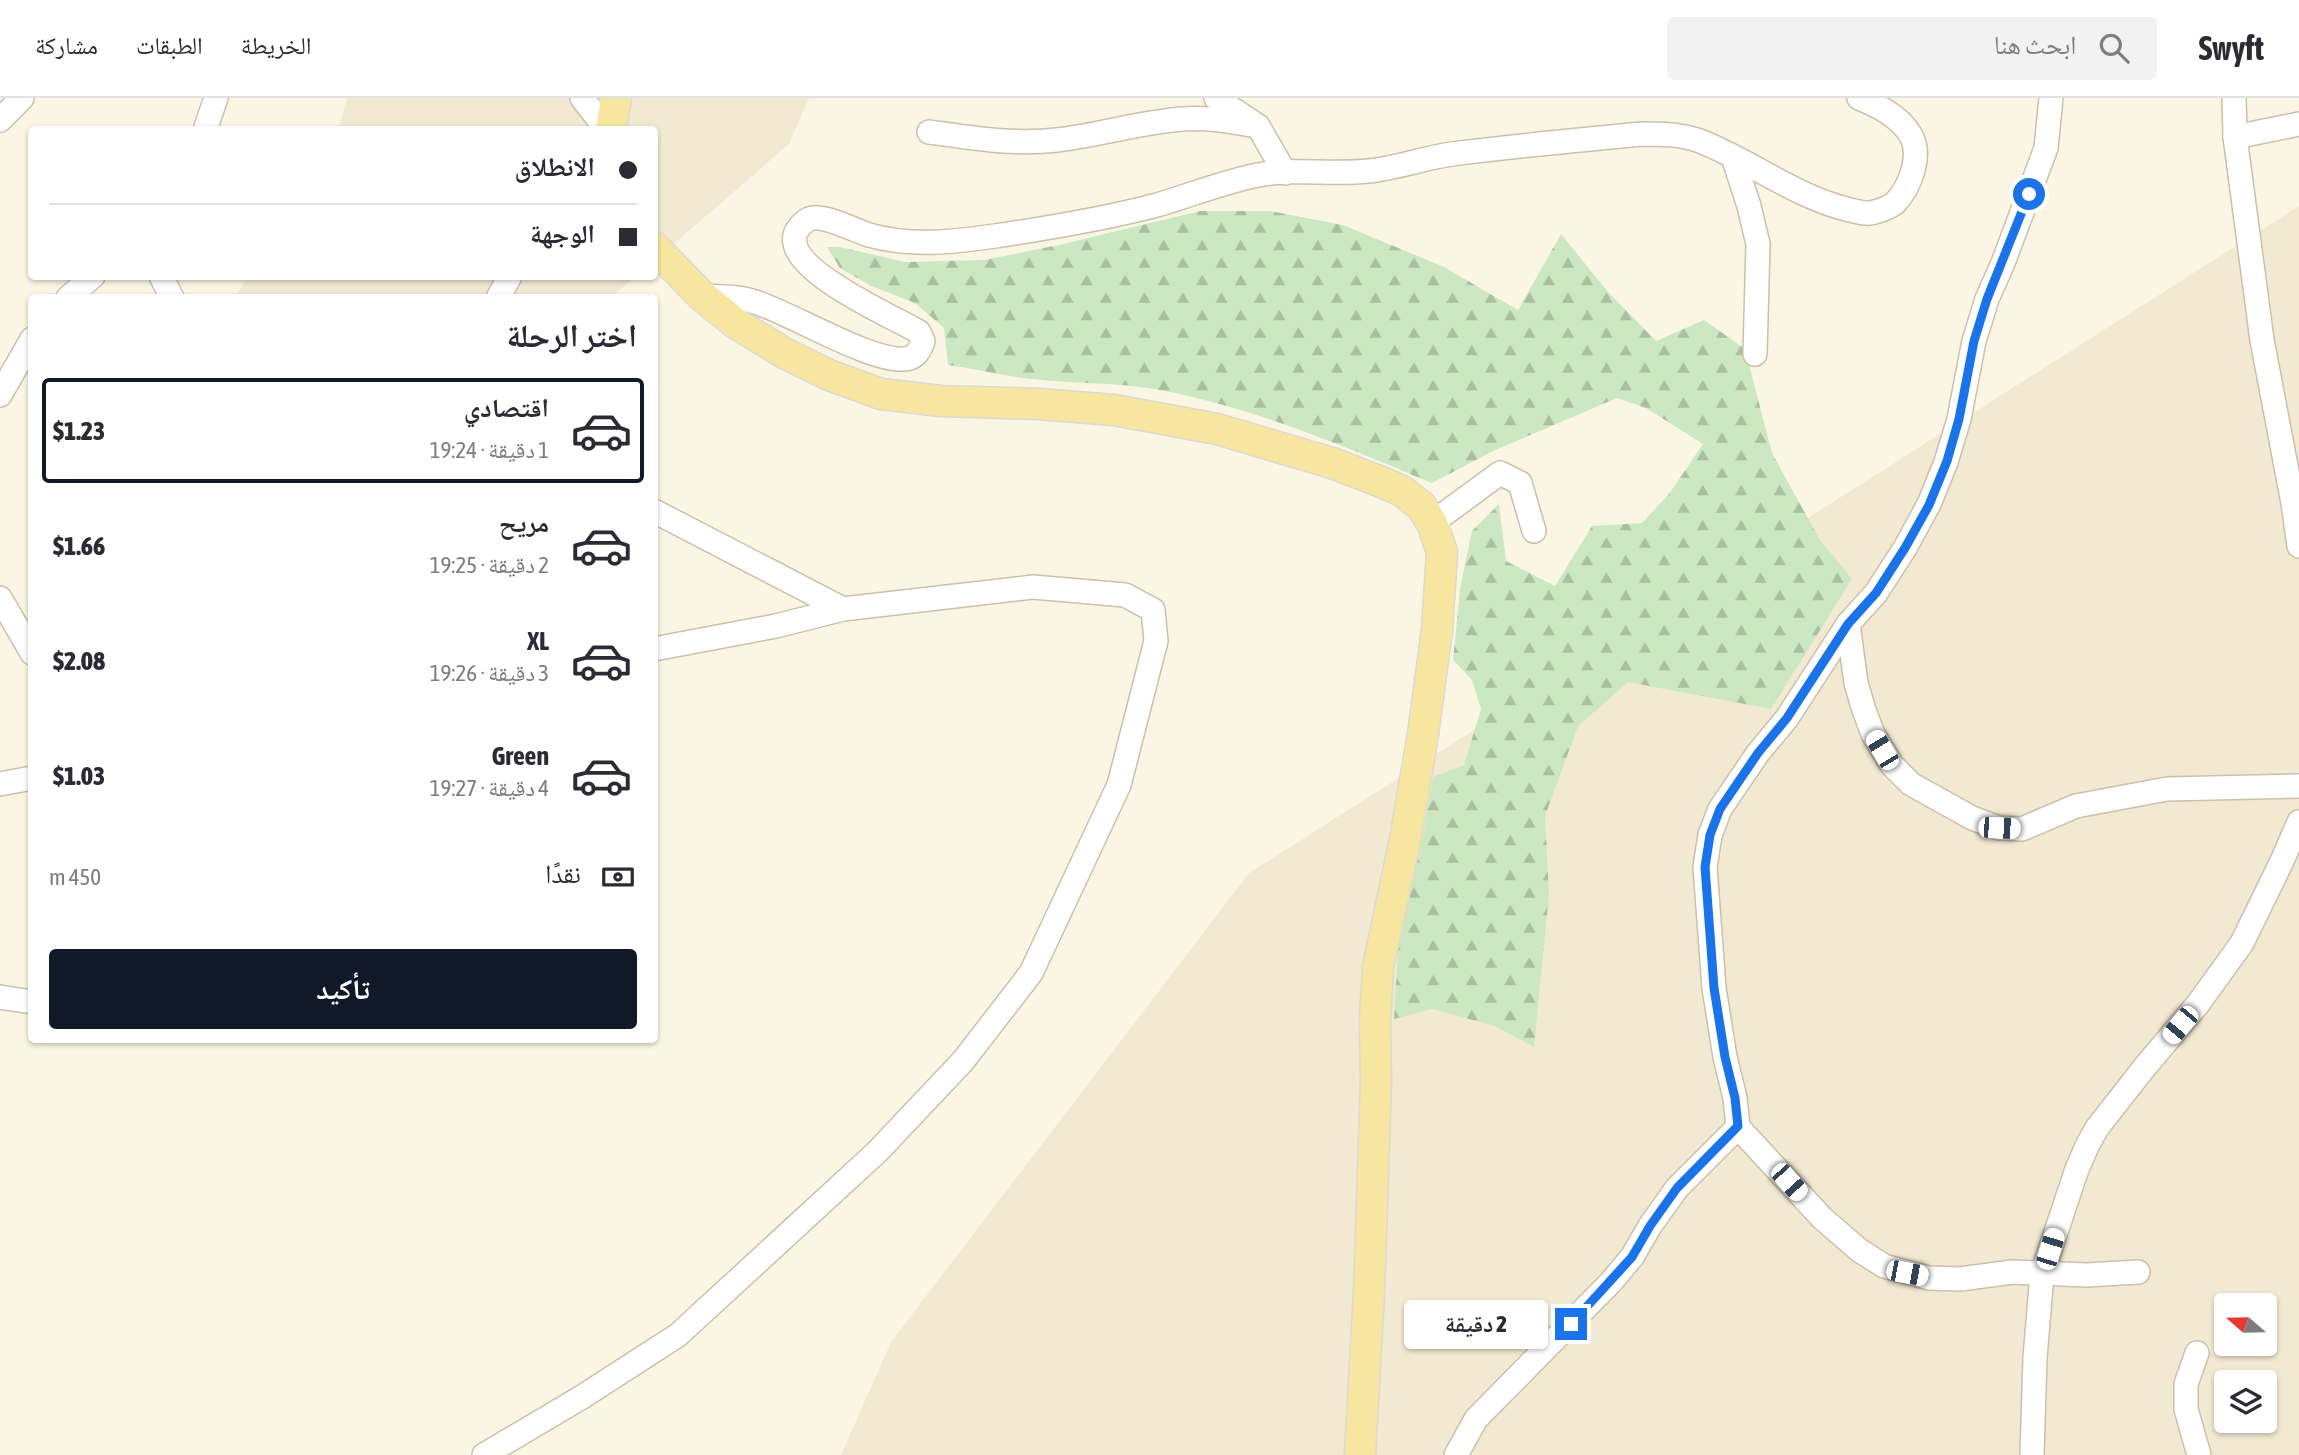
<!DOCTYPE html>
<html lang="ar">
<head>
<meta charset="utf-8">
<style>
	:root { --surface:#fff; --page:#f2f2f3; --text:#2b2b33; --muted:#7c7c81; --line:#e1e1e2; --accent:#111827 }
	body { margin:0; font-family:"Asap Condensed","Noto Naskh Arabic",sans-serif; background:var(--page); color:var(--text); direction:rtl; height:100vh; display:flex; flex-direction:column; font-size:26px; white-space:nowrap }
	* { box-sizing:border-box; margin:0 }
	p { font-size:23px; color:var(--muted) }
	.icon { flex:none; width:38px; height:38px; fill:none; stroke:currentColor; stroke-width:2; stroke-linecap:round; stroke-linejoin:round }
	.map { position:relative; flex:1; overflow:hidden; direction:ltr }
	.sheet { position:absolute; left:28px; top:196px; width:630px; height:749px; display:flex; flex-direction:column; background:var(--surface); border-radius:7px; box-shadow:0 2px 5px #0004; direction:rtl }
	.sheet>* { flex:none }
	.top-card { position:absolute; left:28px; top:28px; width:630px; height:154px; border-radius:7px; box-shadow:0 2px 5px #0004; direction:rtl; display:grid; align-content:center; height:154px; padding:0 21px; background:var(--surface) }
	.needle { width:46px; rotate:290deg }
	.tools { position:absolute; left:2214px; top:1195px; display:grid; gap:14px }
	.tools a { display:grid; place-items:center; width:63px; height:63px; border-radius:7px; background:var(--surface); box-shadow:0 2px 5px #0004; font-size:35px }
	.end { position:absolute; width:32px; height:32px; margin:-16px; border:9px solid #1a73e8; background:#fff; box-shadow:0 0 0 4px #fff }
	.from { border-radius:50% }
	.bubble { position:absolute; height:49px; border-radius:7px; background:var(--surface); box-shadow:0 2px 5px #0004; font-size:23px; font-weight:800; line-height:49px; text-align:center; direction:rtl }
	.car { position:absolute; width:21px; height:42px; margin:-21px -10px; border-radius:9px; box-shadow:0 0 5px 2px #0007; background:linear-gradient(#fff 24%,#345 0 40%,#fff 0 76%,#345 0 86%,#fff 0) }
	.top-card b { display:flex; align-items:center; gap:24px; height:66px; font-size:26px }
	.top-card b+b { border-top:2px solid var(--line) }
	.top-card i { width:18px; height:18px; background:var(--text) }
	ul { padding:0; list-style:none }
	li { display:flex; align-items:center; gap:21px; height:105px; margin:0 14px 10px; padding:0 7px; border:4px solid transparent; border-radius:7px }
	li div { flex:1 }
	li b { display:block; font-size:26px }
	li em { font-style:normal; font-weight:800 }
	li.active { border-color:var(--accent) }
	li>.icon { width:63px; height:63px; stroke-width:1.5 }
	h2 { padding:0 21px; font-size:32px; line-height:84px }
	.pay { display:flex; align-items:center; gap:18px; height:77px; padding:0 21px; font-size:26px }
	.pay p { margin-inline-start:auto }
	.primary-button { display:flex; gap:14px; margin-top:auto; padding:14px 21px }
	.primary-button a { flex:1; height:80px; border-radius:7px; background:var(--accent); color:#fff; font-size:28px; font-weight:800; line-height:80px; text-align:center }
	header { display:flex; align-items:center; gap:42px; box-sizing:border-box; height:98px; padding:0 35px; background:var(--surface); border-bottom:2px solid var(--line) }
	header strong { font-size:33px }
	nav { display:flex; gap:38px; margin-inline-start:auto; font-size:24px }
	.search { width:490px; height:63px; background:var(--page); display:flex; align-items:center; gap:18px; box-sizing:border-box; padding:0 24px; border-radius:7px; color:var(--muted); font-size:26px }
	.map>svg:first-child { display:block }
	.residential { fill:#f2e9d2; fill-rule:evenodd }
	.forest { fill:url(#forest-firs) }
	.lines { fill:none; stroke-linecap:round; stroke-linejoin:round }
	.minor-casing { stroke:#ccbfab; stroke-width:26 }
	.major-casing { stroke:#ddd9d4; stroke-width:33 }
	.minor { stroke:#fff; stroke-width:23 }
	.major { stroke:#f7e69f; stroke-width:30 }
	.route { stroke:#1a73e8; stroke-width:9 }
</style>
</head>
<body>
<header>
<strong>Swyft</strong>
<div class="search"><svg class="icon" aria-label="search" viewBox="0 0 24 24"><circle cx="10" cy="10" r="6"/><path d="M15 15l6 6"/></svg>ابحث هنا</div>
<nav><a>الخريطة</a><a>الطبقات</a><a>مشاركة</a></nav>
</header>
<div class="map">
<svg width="2299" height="1357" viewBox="0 0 2299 1357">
	<defs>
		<pattern id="forest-firs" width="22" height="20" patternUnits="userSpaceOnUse" patternTransform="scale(1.75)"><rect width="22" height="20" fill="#cbe8c3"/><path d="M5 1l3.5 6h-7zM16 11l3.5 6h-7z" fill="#a9bfa0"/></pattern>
	</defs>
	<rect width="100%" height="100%" fill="#fbf6e3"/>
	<g class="residential">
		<polygon points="347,0 809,0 789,46 655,162 654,32 338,32"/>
		<path d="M2299 108V1357H841L891 1244 1249 775ZM2226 1208H2264V1246H2226ZM2226 1284H2264V1323H2226Z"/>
		<polygon points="248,179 635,179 611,199 234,200"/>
	</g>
	<path class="forest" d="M1200 113H1270L1343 127 1444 169 1518 212 1561 136 1608 194 1656 243 1704 222 1745 251 1772 355 1820 442 1852 481 1771 611 1628 584 1578 628 1545 718 1549 796 1534 949 1495 928 1432 911 1394 921 1398 854 1423 737 1433 679 1464 667 1481 611 1472 582 1453 562 1460 491 1472 433 1499 406 1506 463 1555 488 1592 428 1642 425 1669 396 1703 346 1646 310 1617 300 1493 353 1432 385C1343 348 1255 310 1160 292 1117 284 1074 286 1032 281 1004 278 976 271 948 267L944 230 915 205 871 188 840 170 827 149H840L905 164 984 162 1059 147Z"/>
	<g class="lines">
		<g class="minor-casing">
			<g id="minor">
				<polyline points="582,0 607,32"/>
				<polyline points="1216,0 1258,28 1285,75"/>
				<polyline points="2234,0 2235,39"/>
				<polyline points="0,22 22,0"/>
				<polyline points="2299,26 2235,39 2262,242 2293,405 2299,448"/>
				<polyline points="205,32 216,0"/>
				<path d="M929 34C971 40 1014 47 1057 42 1099 37 1141 24 1183 21 1209 19 1233 24 1258 28"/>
				<polyline points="1733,59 1749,108 1758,146 1755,256"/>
				<polyline points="161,178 172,200"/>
				<path d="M702 198C719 199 739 198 755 204 793 216 870 264 905 261 916 260 920 252 923 243L919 234C894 219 786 173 795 137 796 132 804 123 809 121 823 115 855 133 869 137 911 149 954 144 995 138 1049 130 1104 121 1157 107 1191 97 1223 84 1258 77 1295 70 1332 77 1369 73 1397 70 1424 60 1452 56 1515 48 1579 42 1642 36 1661 36 1681 36 1700 43 1751 63 1795 99 1850 112 1856 113 1864 116 1870 115 1877 114 1890 109 1895 105 1910 89 1923 57 1910 36 1899 18 1878 8 1859 0"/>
				<polyline points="68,200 93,178"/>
				<polyline points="498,200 510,178"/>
				<polyline points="0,297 32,241"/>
				<polyline points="654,413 843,511"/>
				<polyline points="1432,425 1500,375 1520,385 1534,433"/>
				<polyline points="0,500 32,555"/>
				<polyline points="1848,526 1856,585 1864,612 1873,636 1892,667 1911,686 1972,720 1999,730 2022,731 2076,708 2167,691 2299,688"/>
				<polyline points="0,686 32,680"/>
				<polyline points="0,899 32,904"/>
				<polyline points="1738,1029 1822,1120 1859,1152 1884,1168 1929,1180 1960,1181 2012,1174 2087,1177 2138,1174"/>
				<polyline points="2197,1255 2186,1286 2186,1311 2199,1357"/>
				<polyline points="484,1357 582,1299 678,1237 877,1054 963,963 1031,875 1119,687 1156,543 1153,512 1125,497 1033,489 843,511 776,528 654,551"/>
				<polyline points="1456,1357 1476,1321 1611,1184 1632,1159 1650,1128 1677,1090 1738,1029 1735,1000 1725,959 1714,890 1705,769 1710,737 1720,711 1758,655 1787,620 1848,526 1876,495 1905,450 1929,406 1946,364 1959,321 1974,243 1987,201 2003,165 2046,50 2051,0"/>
				<polyline points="2032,1357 2035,1260 2042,1176 2077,1071 2088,1046 2097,1030 2144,970 2198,906 2242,845 2282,763 2299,724"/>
			</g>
		</g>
		<g class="major-casing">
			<g id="major">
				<polyline points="611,32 616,0"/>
				<polyline points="654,149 702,198 734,224 784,255 829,277 881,296 941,303 1038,306 1114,312 1217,331 1332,365 1379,383 1402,393 1421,408 1432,425 1442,454 1437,532 1423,636 1405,742 1378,869 1375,921 1376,983 1369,1195 1360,1357"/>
			</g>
		</g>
		<use href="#minor" class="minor"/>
		<use href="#major" class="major"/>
	</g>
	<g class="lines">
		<polyline class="route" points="1571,1226 1632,1159 1650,1128 1677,1090 1738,1028 1735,1000 1725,959 1714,890 1705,769 1710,737 1720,711 1758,655 1787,620 1848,526 1876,495 1905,450 1929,407 1947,363 1959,321 1974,243 1987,201 2029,96"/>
	</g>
</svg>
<div class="tools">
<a><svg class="needle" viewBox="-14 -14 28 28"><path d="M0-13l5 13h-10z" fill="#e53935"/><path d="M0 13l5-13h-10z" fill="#7c7c81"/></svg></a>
<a><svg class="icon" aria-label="layers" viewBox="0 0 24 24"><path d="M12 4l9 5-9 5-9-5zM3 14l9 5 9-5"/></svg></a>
</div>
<i class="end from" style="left:2029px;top:96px"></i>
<i class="end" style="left:1571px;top:1226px"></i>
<div class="bubble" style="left:1404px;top:1202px;width:144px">2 دقيقة</div>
<i class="car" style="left:1882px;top:652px;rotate:329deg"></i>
<i class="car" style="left:1999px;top:730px;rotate:92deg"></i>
<i class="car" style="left:2180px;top:927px;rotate:220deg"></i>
<i class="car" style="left:1789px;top:1084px;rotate:138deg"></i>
<i class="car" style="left:2050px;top:1151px;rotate:17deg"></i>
<i class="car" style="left:1907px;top:1175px;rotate:101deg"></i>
<div class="top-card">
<b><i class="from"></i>الانطلاق</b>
<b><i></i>الوجهة</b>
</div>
<section class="sheet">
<h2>اختر الرحلة</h2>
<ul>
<li class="active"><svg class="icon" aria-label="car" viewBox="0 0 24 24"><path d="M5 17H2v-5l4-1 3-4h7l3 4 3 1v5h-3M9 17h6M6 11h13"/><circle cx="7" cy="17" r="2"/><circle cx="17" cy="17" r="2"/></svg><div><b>اقتصادي</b><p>1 دقيقة · 19:24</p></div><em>$1.23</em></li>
<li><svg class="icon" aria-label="car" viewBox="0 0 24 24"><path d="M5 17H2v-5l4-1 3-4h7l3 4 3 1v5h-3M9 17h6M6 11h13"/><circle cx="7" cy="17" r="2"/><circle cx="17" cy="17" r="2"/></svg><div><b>مريح</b><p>2 دقيقة · 19:25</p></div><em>$1.66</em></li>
<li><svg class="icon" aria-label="car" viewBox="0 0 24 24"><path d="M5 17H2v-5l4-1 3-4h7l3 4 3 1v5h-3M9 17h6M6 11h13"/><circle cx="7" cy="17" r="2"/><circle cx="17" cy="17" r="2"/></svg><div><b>XL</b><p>3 دقيقة · 19:26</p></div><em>$2.08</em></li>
<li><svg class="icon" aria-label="car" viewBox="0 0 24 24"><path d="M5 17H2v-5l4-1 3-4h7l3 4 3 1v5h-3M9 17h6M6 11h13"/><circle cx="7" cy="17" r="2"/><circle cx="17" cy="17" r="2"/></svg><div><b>Green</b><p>4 دقيقة · 19:27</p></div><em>$1.03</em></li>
</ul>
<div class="pay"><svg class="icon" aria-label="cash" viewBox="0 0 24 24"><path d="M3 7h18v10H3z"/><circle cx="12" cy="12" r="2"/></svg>نقدًا<p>450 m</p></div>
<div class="primary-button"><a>تأكيد</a></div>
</section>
</div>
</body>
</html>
